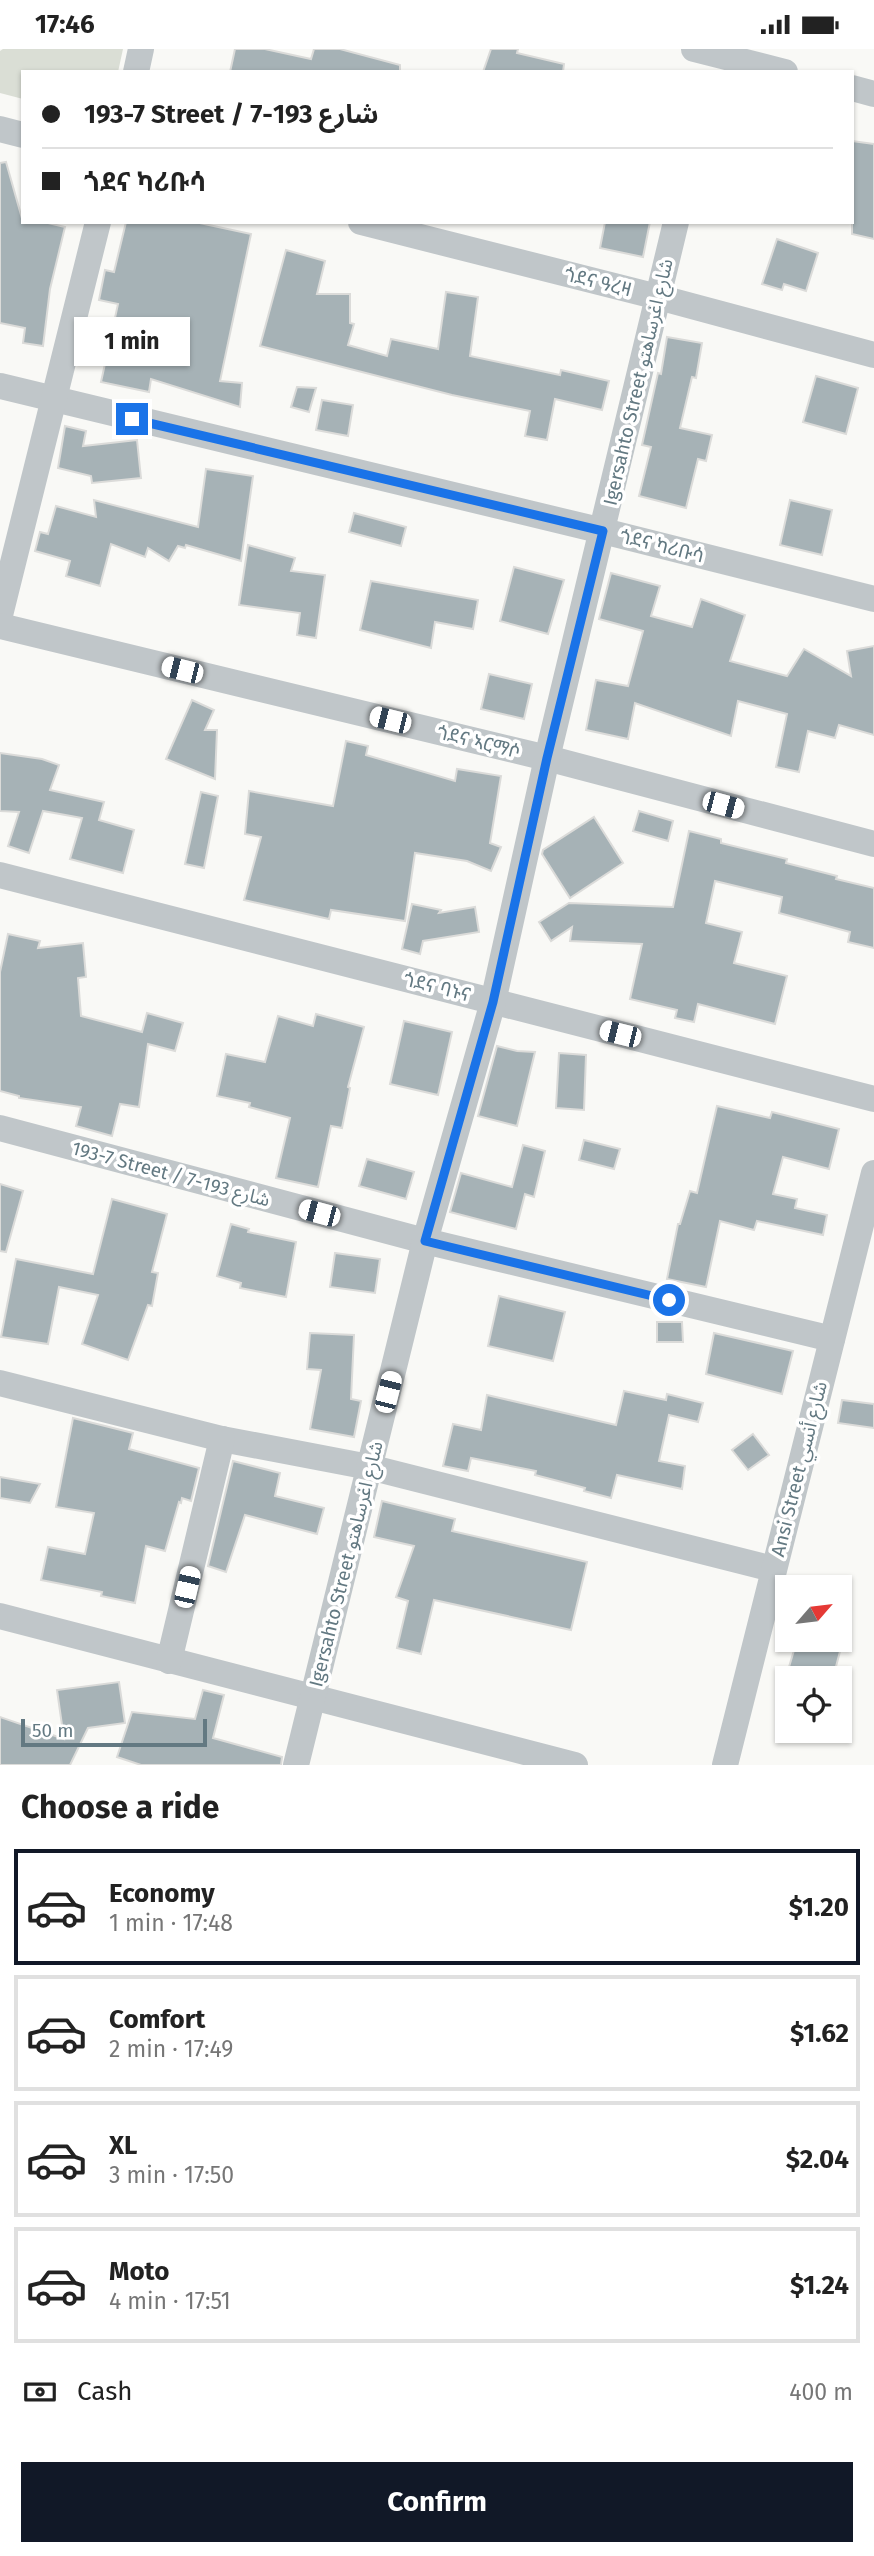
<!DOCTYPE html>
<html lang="en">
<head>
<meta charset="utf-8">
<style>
	:root { --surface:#fff; --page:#f2f2f2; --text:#222; --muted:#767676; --line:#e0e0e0; --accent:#111827 }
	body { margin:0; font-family:"Fira Sans","Noto Sans Arabic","Noto Sans Ethiopic",sans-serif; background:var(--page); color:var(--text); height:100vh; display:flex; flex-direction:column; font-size:26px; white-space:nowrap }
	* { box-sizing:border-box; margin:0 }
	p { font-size:23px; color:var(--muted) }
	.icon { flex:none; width:38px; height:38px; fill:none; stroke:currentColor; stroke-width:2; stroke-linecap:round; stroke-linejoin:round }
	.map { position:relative; height:1716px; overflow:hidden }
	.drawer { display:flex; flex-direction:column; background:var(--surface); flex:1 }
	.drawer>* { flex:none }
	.top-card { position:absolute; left:21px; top:21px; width:833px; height:154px; border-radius:0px; box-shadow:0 2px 5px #0004; display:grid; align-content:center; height:154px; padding:0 21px; background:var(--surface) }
	.needle { width:46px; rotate:62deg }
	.tools { position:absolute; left:775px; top:1526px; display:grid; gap:14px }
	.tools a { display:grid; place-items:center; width:77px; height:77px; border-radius:0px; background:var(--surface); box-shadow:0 2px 5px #0004; font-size:35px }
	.scale { position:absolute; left:21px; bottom:18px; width:186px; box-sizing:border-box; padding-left:7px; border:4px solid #637982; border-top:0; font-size:19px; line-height:24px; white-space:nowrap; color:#637982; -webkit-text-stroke:5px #fff; paint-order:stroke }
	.end { position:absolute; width:32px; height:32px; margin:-16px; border:9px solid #1a73e8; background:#fff; box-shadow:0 0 0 4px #fff }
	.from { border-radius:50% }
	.bubble { position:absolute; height:49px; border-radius:0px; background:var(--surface); box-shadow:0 2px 5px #0004; font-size:23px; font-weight:700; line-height:49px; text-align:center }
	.car { position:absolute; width:21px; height:42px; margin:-21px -10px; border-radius:9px; box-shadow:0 0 5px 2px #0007; background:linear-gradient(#fff 24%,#345 0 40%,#fff 0 76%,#345 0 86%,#fff 0) }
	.top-card b { display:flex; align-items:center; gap:24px; height:66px; font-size:26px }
	.top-card b+b { border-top:2px solid var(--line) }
	.top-card i { width:18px; height:18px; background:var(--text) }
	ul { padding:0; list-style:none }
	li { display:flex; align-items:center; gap:21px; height:116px; margin:0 14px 10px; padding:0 7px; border:4px solid var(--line); border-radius:0px }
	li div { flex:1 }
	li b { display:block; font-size:26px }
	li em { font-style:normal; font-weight:700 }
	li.on { border-color:var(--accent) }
	li>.icon { width:63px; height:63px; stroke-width:1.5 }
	h2 { padding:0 21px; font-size:32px; line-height:84px }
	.pay { display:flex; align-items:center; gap:18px; height:77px; padding:0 21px; font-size:26px }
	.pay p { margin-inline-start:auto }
	.action { display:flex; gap:14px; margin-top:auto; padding:14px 21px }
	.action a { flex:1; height:80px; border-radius:0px; background:var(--accent); color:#fff; font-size:28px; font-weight:700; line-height:80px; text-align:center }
	.status { display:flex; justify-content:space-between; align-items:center; height:49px; padding:0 35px; background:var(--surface); direction:ltr }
	.status svg { height:19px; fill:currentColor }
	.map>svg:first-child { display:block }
	.green { fill:#daded5 }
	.building { fill:#a6b2b6; stroke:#dbdbd9; stroke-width:2 }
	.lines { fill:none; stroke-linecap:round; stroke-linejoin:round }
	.minor { stroke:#c0c6c9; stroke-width:26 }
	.route { stroke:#1a73e8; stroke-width:9 }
	.labels { text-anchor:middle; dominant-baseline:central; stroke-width:7; stroke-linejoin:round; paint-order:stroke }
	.street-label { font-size:19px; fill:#637982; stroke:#fff }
</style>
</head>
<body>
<div class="status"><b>17:46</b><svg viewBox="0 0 49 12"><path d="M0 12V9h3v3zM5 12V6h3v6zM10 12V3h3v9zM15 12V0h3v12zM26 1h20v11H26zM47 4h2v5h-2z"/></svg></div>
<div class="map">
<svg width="874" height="1716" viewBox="0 0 874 1716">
	<rect width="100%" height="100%" fill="#f9f9f6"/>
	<polygon class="green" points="3,0 123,0 118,23 23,23 23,50 0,44 0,2"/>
	<g class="building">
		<polygon points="235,0 265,0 311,10 314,0 340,0 400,16 400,23 230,23"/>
		<polygon points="491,0 518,0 517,4 564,15 563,23 483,23"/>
		<polygon points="852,92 874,95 874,190 852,185"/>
		<polygon points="6,113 23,173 44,173 65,178 50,240 43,297 23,294 25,279 0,274 0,114"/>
		<polygon points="126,173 195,173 251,185 220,332 242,334 240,358 151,330 149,343 101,333 118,255 99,251 105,221 114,223"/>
		<polygon points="605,173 650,173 643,208 600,199"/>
		<polygon points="777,190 818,204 806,242 784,235 782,241 762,235"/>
		<polygon points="286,201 325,212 317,245 350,245 350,274 354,275 348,296 387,307 391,290 438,300 446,243 478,248 470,307 560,326 561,321 609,332 602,361 555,350 547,391 525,387 530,362 452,346 260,297"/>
		<polygon points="667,288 702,294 696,329 692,328 680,379 712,386 706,412 698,410 686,459 639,447 651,398 642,396 658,324 661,325"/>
		<polygon points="816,327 858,339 846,385 803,373"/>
		<polygon points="297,338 316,339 309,363 291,358"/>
		<polygon points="322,351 353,356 348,387 316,381"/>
		<polygon points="65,377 86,382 83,397 137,391 141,429 92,434 91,427 58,419"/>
		<polygon points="206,420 253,427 241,512 186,496 185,499 178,497 169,512 148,499 145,508 111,495 100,537 66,527 70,512 35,502 40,483 48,485 56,457 96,468 94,451 198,478"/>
		<polygon points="790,451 832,461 822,506 780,496"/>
		<polygon points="354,464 406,478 401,497 349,483"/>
		<polygon points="248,496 295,509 291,522 325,526 316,589 297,586 300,564 239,556"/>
		<polygon points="514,518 564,531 548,585 500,572"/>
		<polygon points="611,524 660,537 651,567 692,578 701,550 745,566 730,612 787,627 804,600 851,627 847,602 874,597 874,686 839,676 835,689 808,682 799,723 776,718 787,665 738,652 731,687 635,654 628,690 586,681 596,631 628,637 643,582 599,570"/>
		<polygon points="371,532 478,551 473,580 435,573 431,599 360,581"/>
		<polygon points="489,625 532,635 524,670 481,660"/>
		<polygon points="192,651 214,661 205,681 217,681 215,730 166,710"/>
		<polygon points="346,692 368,697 366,706 455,732 457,720 501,727 490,794 501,798 491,822 467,812 415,804 405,872 331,861 329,870 244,851 261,788 245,785 249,742 333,757"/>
		<polygon points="0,704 42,710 59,716 50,741 104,753 99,771 134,781 123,824 70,810 82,769 43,762 29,804 8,797 19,763 0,762"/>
		<polygon points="201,743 218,747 204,819 185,815"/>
		<polygon points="639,762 673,772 668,792 633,782"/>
		<polygon points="594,768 623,814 570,849 542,805 543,801"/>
		<polygon points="689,782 721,790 721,794 787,810 786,814 837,827 836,830 874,839 874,899 848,893 850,883 779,864 782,848 715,832 706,874 742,883 734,914 787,927 775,975 698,955 694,973 675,969 677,961 630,950 642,895 570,892 572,878 551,892 539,873 569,854 673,858"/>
		<polygon points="412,855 441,861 439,864 475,858 479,883 423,892 420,905 402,900"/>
		<polygon points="8,885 40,892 38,899 83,894 86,928 78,929 81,967 142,983 147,964 183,974 175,1002 148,995 139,1058 120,1055 112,1087 76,1077 81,1058 19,1049 19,1047 0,1042 0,923"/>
		<polygon points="316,965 364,978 348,1038 350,1039 342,1079 331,1077 318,1138 276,1129 290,1069 249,1058 250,1054 217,1047 226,1005 265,1013 278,967 313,977"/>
		<polygon points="404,972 452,983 438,1046 390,1035"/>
		<polygon points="497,997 517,1002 535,1003 517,1077 478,1067"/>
		<polygon points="559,1004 586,1006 584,1061 556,1059"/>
		<polygon points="717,1057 770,1069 772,1063 839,1080 829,1120 783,1108 773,1145 797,1150 795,1159 827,1166 823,1186 757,1172 754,1181 720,1172 706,1238 667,1230 678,1175 680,1175 690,1142 697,1144"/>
		<polygon points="584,1091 620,1100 614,1120 579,1111"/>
		<polygon points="523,1096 545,1102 534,1148 525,1145 516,1180 450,1163 461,1124 512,1138"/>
		<polygon points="367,1110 414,1123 406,1150 359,1137"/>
		<polygon points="0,1135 23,1142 6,1203 0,1202"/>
		<polygon points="112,1150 167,1165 152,1223 158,1224 152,1257 148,1256 128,1311 82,1295 98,1246 59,1238 48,1295 1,1288 16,1210 93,1225"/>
		<polygon points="231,1175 249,1180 248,1183 296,1193 286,1248 240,1239 241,1234 217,1227"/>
		<polygon points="335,1204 380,1210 375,1244 330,1238"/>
		<polygon points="499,1247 565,1263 553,1312 488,1297"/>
		<polygon points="657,1273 682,1273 683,1293 657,1293"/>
		<polygon points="310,1284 354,1286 351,1350 361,1352 354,1388 310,1380 321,1321 307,1320"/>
		<polygon points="714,1284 793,1302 782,1345 706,1325"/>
		<polygon points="624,1342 666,1351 667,1345 703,1354 698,1373 669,1366 659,1412 685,1417 682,1440 617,1426 611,1449 584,1442 585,1439 535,1426 536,1422 471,1409 468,1422 443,1417 453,1375 481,1381 487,1346 616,1376"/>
		<polygon points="842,1351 874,1355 874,1379 838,1374"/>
		<polygon points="73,1369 133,1384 129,1400 199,1419 191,1452 182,1449 181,1454 179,1453 165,1502 146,1497 135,1554 101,1547 102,1543 41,1531 48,1498 85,1505 94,1464 56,1458"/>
		<polygon points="753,1385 769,1406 748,1421 732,1401"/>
		<polygon points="233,1412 280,1424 275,1447 324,1459 317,1485 245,1466 226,1523 208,1517"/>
		<polygon points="0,1428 40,1435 30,1454 0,1449"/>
		<polygon points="382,1452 455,1470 452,1482 587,1513 571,1581 434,1551 421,1605 397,1599 408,1552 396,1548 414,1497 374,1488"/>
		<polygon points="797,1591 843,1591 833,1629 789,1618"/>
		<polygon points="119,1633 125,1674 88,1679 70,1716 0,1716 0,1668 64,1690 57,1641"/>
		<polygon points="203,1641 224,1646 213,1689 282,1708 281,1716 141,1716 117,1708 132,1663 195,1670"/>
	</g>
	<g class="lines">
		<g class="minor">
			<polyline points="694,0 785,23"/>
			<polyline points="136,23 141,0"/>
			<polyline points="852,39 874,45"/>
			<polyline points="0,80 23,86"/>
			<polyline points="361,173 658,248 874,306"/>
			<polyline points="0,337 603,482 874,550"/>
			<polyline points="0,566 98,173"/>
			<polyline points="0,577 547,709 874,795"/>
			<polyline points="0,826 874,1050"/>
			<polyline points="0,1079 425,1192 832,1290"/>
			<polyline points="0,1334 222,1390 369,1418 773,1520"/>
			<polyline points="0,1567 575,1716"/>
			<polyline points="169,1612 222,1390"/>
			<polyline points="296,1716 425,1192 493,953 547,709 676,173"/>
			<polyline points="725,1716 874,1124"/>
		</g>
	</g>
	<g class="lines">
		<polyline class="route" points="132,370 603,482 547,709 493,953 425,1192 669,1251"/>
	</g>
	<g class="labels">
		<g class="street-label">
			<text transform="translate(598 233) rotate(14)">ጎደና ዓረዛ</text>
			<text transform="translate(638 333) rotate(-77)">Igersahto Street شارع اغرساهتو</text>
			<text transform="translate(662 497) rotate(14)">ጎደና ካሪቡሳ</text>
			<text transform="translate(479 693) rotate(14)">ጎደና ኣርማሶ</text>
			<text transform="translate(437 938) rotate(14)">ጎደና ባኑና</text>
			<text transform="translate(171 1125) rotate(15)">193-7 Street / شارع 193-7</text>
			<text transform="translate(799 1420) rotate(-76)">Ansi Street شارع أنسي</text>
			<text transform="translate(346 1515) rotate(-76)">Igersahto Street شارع اغرساهتو</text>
		</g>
	</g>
</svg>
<div class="tools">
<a><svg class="needle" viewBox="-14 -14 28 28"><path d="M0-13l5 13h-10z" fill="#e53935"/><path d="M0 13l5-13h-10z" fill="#767676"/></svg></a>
<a><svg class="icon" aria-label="locate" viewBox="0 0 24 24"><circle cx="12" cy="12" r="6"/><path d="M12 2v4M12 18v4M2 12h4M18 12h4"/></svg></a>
</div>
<div class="scale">50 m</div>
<i class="end from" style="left:669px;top:1251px"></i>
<i class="end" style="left:132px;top:370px"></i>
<div class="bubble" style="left:74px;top:268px;width:116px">1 min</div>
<i class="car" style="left:182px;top:621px;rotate:284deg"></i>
<i class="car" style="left:390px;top:671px;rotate:284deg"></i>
<i class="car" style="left:723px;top:756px;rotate:105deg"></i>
<i class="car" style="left:620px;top:985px;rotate:284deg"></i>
<i class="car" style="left:319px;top:1164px;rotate:285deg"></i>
<i class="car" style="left:388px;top:1343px;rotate:14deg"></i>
<i class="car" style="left:187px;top:1538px;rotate:13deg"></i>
<div class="top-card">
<b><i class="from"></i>193-7 Street / شارع 193-7</b>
<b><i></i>ጎደና ካሪቡሳ</b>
</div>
</div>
<section class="drawer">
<h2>Choose a ride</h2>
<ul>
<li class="on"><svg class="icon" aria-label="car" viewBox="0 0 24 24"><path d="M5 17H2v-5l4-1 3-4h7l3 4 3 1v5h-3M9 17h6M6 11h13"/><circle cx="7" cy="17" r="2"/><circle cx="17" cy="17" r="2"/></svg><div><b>Economy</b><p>1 min · 17:48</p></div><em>$1.20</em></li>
<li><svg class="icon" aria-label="car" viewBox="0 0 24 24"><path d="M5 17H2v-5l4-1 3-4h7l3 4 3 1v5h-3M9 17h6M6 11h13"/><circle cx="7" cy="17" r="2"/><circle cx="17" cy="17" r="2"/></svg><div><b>Comfort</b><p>2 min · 17:49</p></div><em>$1.62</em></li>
<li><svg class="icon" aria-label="car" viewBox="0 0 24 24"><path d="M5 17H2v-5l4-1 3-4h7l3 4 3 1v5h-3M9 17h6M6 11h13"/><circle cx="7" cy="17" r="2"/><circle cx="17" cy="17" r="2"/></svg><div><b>XL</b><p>3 min · 17:50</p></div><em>$2.04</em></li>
<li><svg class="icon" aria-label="car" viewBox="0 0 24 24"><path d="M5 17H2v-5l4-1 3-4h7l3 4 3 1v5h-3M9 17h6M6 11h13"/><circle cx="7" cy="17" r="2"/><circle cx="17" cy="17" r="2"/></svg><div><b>Moto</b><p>4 min · 17:51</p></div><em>$1.24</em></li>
</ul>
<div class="pay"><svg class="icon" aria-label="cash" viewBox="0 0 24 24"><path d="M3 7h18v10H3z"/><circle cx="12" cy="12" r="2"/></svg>Cash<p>400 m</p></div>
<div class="action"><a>Confirm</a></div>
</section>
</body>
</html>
